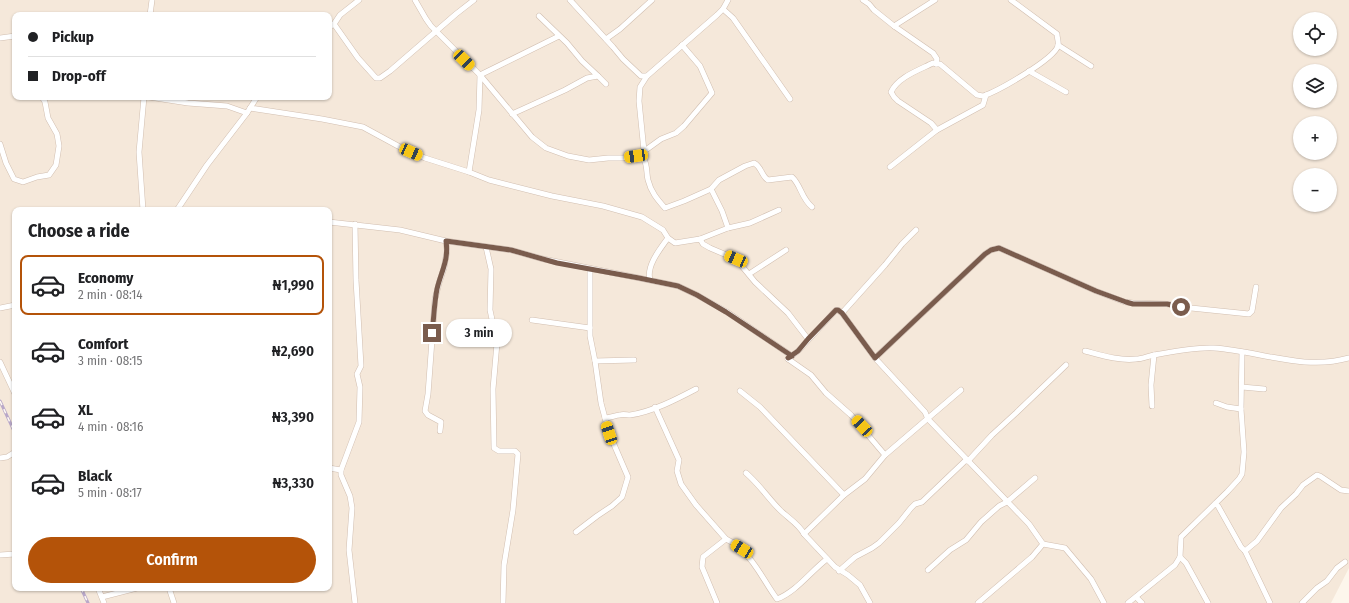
<!DOCTYPE html>
<html lang="en">
<head>
<meta charset="utf-8">
<style>
	:root { --surface:#fff; --page:#f2f2f2; --text:#202124; --muted:#757577; --line:#e0e0e0; --accent:#b45309 }
	body { margin:0; font-family:"Fira Sans Condensed",sans-serif; background:var(--page); color:var(--text); height:100vh; display:flex; flex-direction:column; font-size:15px; white-space:nowrap }
	* { box-sizing:border-box; margin:0 }
	p { font-size:13px; color:var(--muted) }
	.icon { flex:none; width:22px; height:22px; fill:none; stroke:currentColor; stroke-width:2; stroke-linecap:round; stroke-linejoin:round }
	.map { position:relative; flex:1; overflow:hidden }
	.drawer { position:absolute; left:12px; top:207px; width:320px; height:384px; display:flex; flex-direction:column; background:var(--surface); border-radius:8px; box-shadow:0 1px 3px #0004 }
	.drawer>* { flex:none }
	.banner { position:absolute; left:12px; top:12px; width:320px; height:88px; border-radius:8px; box-shadow:0 1px 3px #0004; display:grid; align-content:center; height:88px; padding:0 16px; background:var(--surface) }
	.tools { position:absolute; left:1293px; top:12px; display:grid; gap:8px }
	.tools a { display:grid; place-items:center; width:44px; height:44px; border-radius:50%; background:var(--surface); box-shadow:0 1px 3px #0004; font-size:20px }
	.end { position:absolute; width:18px; height:18px; margin:-9px; border:5px solid #7a5c4d; background:#fff; box-shadow:0 0 0 2px #fff }
	.from { border-radius:50% }
	.bubble { position:absolute; height:28px; border-radius:14px; background:var(--surface); box-shadow:0 1px 3px #0004; font-size:13px; font-weight:600; line-height:28px; text-align:center }
	.car { position:absolute; width:12px; height:24px; margin:-12px -6px; border-radius:5px; box-shadow:0 0 3px 1px #0007; background:linear-gradient(#f5c518 24%,#345 0 40%,#f5c518 0 76%,#345 0 86%,#f5c518 0) }
	.banner b { display:flex; align-items:center; gap:14px; height:38px; font-size:15px }
	.banner b+b { border-top:1px solid var(--line) }
	.banner i { width:10px; height:10px; background:var(--text) }
	ul { padding:0; list-style:none }
	li { display:flex; align-items:center; gap:12px; height:60px; margin:0 8px 6px; padding:0 8px; border:2px solid transparent; border-radius:8px }
	li div { flex:1 }
	li b { display:block; font-size:15px }
	li em { font-style:normal; font-weight:600 }
	li.selected { border-color:var(--accent) }
	li>.icon { width:36px; height:36px; stroke-width:1.5 }
	h2 { padding:0 16px; font-size:18px; line-height:48px }
	.primary-button { display:flex; gap:8px; margin-top:auto; padding:8px 16px }
	.primary-button a { flex:1; height:46px; border-radius:24px; background:var(--accent); color:#fff; font-size:16px; font-weight:600; line-height:46px; text-align:center }
	.map>svg:first-child { display:block }
	.residential { fill:#f5e8da; fill-rule:evenodd }
	.lines { fill:none; stroke-linecap:round; stroke-linejoin:round }
	.street-casing { stroke:#d1beb0; stroke-width:6 }
	.street { stroke:#fff; stroke-width:5 }
	.rail-casing { stroke:#b9a8c9; stroke-width:3 }
	.rail { stroke:#fffaf3; stroke-width:1.5; stroke-dasharray:4.5; stroke-linecap:butt }
	.route { stroke:#7a5c4d; stroke-width:5 }
</style>
</head>
<body>
<div class="map">
<svg width="1349" height="603" viewBox="0 0 1349 603">
	<rect width="100%" height="100%" fill="#fdf6ec"/>
	<path class="residential" d="M0 0H1349V568L1331 603H0ZM15 15H329V97H15ZM1300 19H1330V49H1300ZM1300 71H1330V101H1300ZM1300 123H1330V153H1300ZM1300 175H1330V205H1300ZM15 210H329V588H15Z"/>
	<g class="lines">
		<g class="street-casing">
			<g id="street">
				<path d="M415 0 426 19 431 26 480 75 532 137 546 148 568 156 589 160 608 158H623L636 156 643 158C648 165 646 172 648 180 651 192 657 199 665 208L684 201 711 189 719 180 745 166 754 163C762 167 761 176 768 180L792 177C801 185 801 198 812 207"/>
				<polyline points="570,0 613,47 623,59 641,76 647,76"/>
				<path d="M863 0 869 4 874 10 894 26 933 53 937 59 936 64 933 63C919 70 898 77 891 92L894 97 898 101 931 123 937 130 890 167"/>
				<polyline points="723,9 733,18 790,99"/>
				<polyline points="150,15 152,0"/>
				<polyline points="539,16 567,43 582,61 598,76"/>
				<polyline points="334,24 358,58 376,78 380,78 390,71 456,14 474,0"/>
				<polyline points="894,26 935,0"/>
				<polyline points="329,27 334,24 340,15 359,0"/>
				<polyline points="0,38 15,36"/>
				<polyline points="606,39 620,29 652,0"/>
				<polyline points="1058,45 1091,66"/>
				<path d="M936 64H940L977 95 983 96C998 91 1053 60 1058 46 1059 42 1057 38 1057 34L1011 0"/>
				<polyline points="1029,71 1066,92"/>
				<polyline points="149,97 188,103 227,106 247,113"/>
				<polyline points="250,108 322,119 363,127 398,146 425,158 469,172 489,180 552,196 603,206 642,217 663,230 668,238 675,243 700,239 703,244 710,248 736,259 755,282 788,313 808,339"/>
				<polyline points="512,114 565,90 587,78 598,76 606,84"/>
				<polyline points="937,130 983,105 986,95"/>
				<polyline points="0,144 6,163 14,179 23,182 37,177 49,175 56,165 59,146 57,134 48,118 45,102 42,97"/>
				<polyline points="644,151 639,101 640,87 647,76 717,15 723,9 728,0"/>
				<polyline points="643,152 661,139 676,133 684,126 712,93 700,66 682,45"/>
				<polyline points="469,172 479,110 480,75 559,36"/>
				<polyline points="143,210 139,152 144,97"/>
				<polyline points="177,210 207,165 247,113 257,97"/>
				<polyline points="329,222 400,230 446,241 511,250 543,259 639,278 678,286 697,295 727,312 792,356 788,359"/>
				<polyline points="355,224 356,280 361,366 357,374 360,387 359,422 341,470 341,475 350,496 352,508 349,550 355,603"/>
				<polyline points="728,228 750,223 779,210"/>
				<polyline points="700,239 728,228 722,211 711,189"/>
				<polyline points="486,247 491,269 490,310 497,343 493,389 494,448 499,451 515,451 518,454 513,510 504,565 503,603"/>
				<polyline points="749,274 786,250"/>
				<path d="M650 280C646 266 660 249 668 238"/>
				<polyline points="0,308 15,305"/>
				<polyline points="842,313 885,265 902,244 916,230"/>
				<polyline points="532,320 590,328"/>
				<path d="M1085 351C1101 355 1119 361 1136 359 1142 359 1148 356 1154 355 1170 352 1198 347 1214 348 1259 351 1304 371 1349 358"/>
				<polyline points="789,358 798,351 836,310 838,310 842,313 875,358 925,412 928,419 1029,524 1043,544 1032,557 978,603"/>
				<polyline points="875,358 985,254 991,250 999,248 1096,291 1125,302 1133,303 1167,304 1191,308 1249,314 1252,311 1256,287"/>
				<polyline points="788,359 811,375 826,393 851,415 885,455 961,390"/>
				<polyline points="595,361 634,360"/>
				<polyline points="0,362 15,394"/>
				<polyline points="1242,387 1264,389"/>
				<polyline points="740,391 760,407 844,495"/>
				<polyline points="1216,403 1227,407 1241,409"/>
				<polyline points="1152,406 1151,385 1154,355"/>
				<polyline points="655,407 679,460 677,471 681,484 696,505 726,539"/>
				<path d="M605 418C611 418 615 415 620 415 623 414 627 415 630 415 652 412 677 399 696 389"/>
				<polyline points="440,431 441,422 428,415 425,411 428,394 435,299 439,283 444,268 447,251 446,241"/>
				<polyline points="0,458 7,457 15,452"/>
				<polyline points="329,468 341,470"/>
				<path d="M746 473C759 484 768 498 780 510 788 518 799 524 804 534L844 495 865 479 885 455"/>
				<polyline points="1215,504 1218,506 1241,547 1245,551 1270,603"/>
				<polyline points="576,532 597,516 612,506 622,497 628,477 609,433 601,403 595,361 590,336 590,269"/>
				<polyline points="804,534 835,567 848,575 860,585 870,603"/>
				<polyline points="1043,544 1065,548 1091,579 1104,603"/>
				<polyline points="1245,551 1257,541 1281,508 1296,494 1303,485 1317,475 1320,476 1341,490 1349,491"/>
				<polyline points="0,555 15,554"/>
				<polyline points="1180,557 1186,563 1208,603"/>
				<polyline points="928,570 950,550 966,540 981,522 999,506 1007,502 1035,478"/>
				<polyline points="839,571 855,557 872,548 879,543 899,523 911,508 915,504 922,502 965,461 968,461 992,435 1016,413 1066,365"/>
				<polyline points="98,588 104,603"/>
				<polyline points="169,588 174,603"/>
				<polyline points="102,597 137,588"/>
				<polyline points="1136,597 1142,603"/>
				<path d="M717 603 702 567 703 557 726 539C732 542 738 545 742 550 757 564 765 583 777 599 796 592 811 571 827 559"/>
				<polyline points="1128,603 1175,565 1180,557 1181,537 1227,492 1239,479 1242,474 1244,452 1241,409 1242,352"/>
				<polyline points="1302,603 1317,588 1327,581 1337,568 1345,562"/>
			</g>
		</g>
		<use href="#street" class="street"/>
		<g class="rail-casing">
			<g id="rail">
				<polyline points="0,401 15,433"/>
				<polyline points="81,588 88,603"/>
			</g>
		</g>
		<use href="#rail" class="rail"/>
	</g>
	<g class="lines">
		<path class="route" d="M432 333C434 318 434 304 437 289 441 272 449 260 446 241L511 250 557 263 639 278 678 286 697 295 726 312 792 356 788 358 798 351 808 339 836 310H838L842 313 875 358 985 254 991 250 999 248 1096 291 1126 302 1133 304H1167L1181 307"/>
	</g>
</svg>
<div class="tools">
<a><svg class="icon" aria-label="locate" viewBox="0 0 24 24"><circle cx="12" cy="12" r="6"/><path d="M12 2v4M12 18v4M2 12h4M18 12h4"/></svg></a>
<a><svg class="icon" aria-label="layers" viewBox="0 0 24 24"><path d="M12 4l9 5-9 5-9-5zM3 14l9 5 9-5"/></svg></a>
<a>+</a>
<a>−</a>
</div>
<i class="end from" style="left:1181px;top:307px"></i>
<i class="end" style="left:432px;top:333px"></i>
<div class="bubble" style="left:446px;top:319px;width:66px">3 min</div>
<i class="car" style="left:464px;top:60px;rotate:134deg"></i>
<i class="car" style="left:411px;top:152px;rotate:114deg"></i>
<i class="car" style="left:636px;top:156px;rotate:262deg"></i>
<i class="car" style="left:736px;top:259px;rotate:293deg"></i>
<i class="car" style="left:862px;top:426px;rotate:317deg"></i>
<i class="car" style="left:609px;top:433px;rotate:342deg"></i>
<i class="car" style="left:742px;top:549px;rotate:302deg"></i>
<div class="banner">
<b><i class="from"></i>Pickup</b>
<b><i></i>Drop-off</b>
</div>
<section class="drawer">
<h2>Choose a ride</h2>
<ul>
<li class="selected"><svg class="icon" aria-label="car" viewBox="0 0 24 24"><path d="M5 17H2v-5l4-1 3-4h7l3 4 3 1v5h-3M9 17h6M6 11h13"/><circle cx="7" cy="17" r="2"/><circle cx="17" cy="17" r="2"/></svg><div><b>Economy</b><p>2 min · 08:14</p></div><em>₦1,990</em></li>
<li><svg class="icon" aria-label="car" viewBox="0 0 24 24"><path d="M5 17H2v-5l4-1 3-4h7l3 4 3 1v5h-3M9 17h6M6 11h13"/><circle cx="7" cy="17" r="2"/><circle cx="17" cy="17" r="2"/></svg><div><b>Comfort</b><p>3 min · 08:15</p></div><em>₦2,690</em></li>
<li><svg class="icon" aria-label="car" viewBox="0 0 24 24"><path d="M5 17H2v-5l4-1 3-4h7l3 4 3 1v5h-3M9 17h6M6 11h13"/><circle cx="7" cy="17" r="2"/><circle cx="17" cy="17" r="2"/></svg><div><b>XL</b><p>4 min · 08:16</p></div><em>₦3,390</em></li>
<li><svg class="icon" aria-label="car" viewBox="0 0 24 24"><path d="M5 17H2v-5l4-1 3-4h7l3 4 3 1v5h-3M9 17h6M6 11h13"/><circle cx="7" cy="17" r="2"/><circle cx="17" cy="17" r="2"/></svg><div><b>Black</b><p>5 min · 08:17</p></div><em>₦3,330</em></li>
</ul>
<div class="primary-button"><a>Confirm</a></div>
</section>
</div>
</body>
</html>
